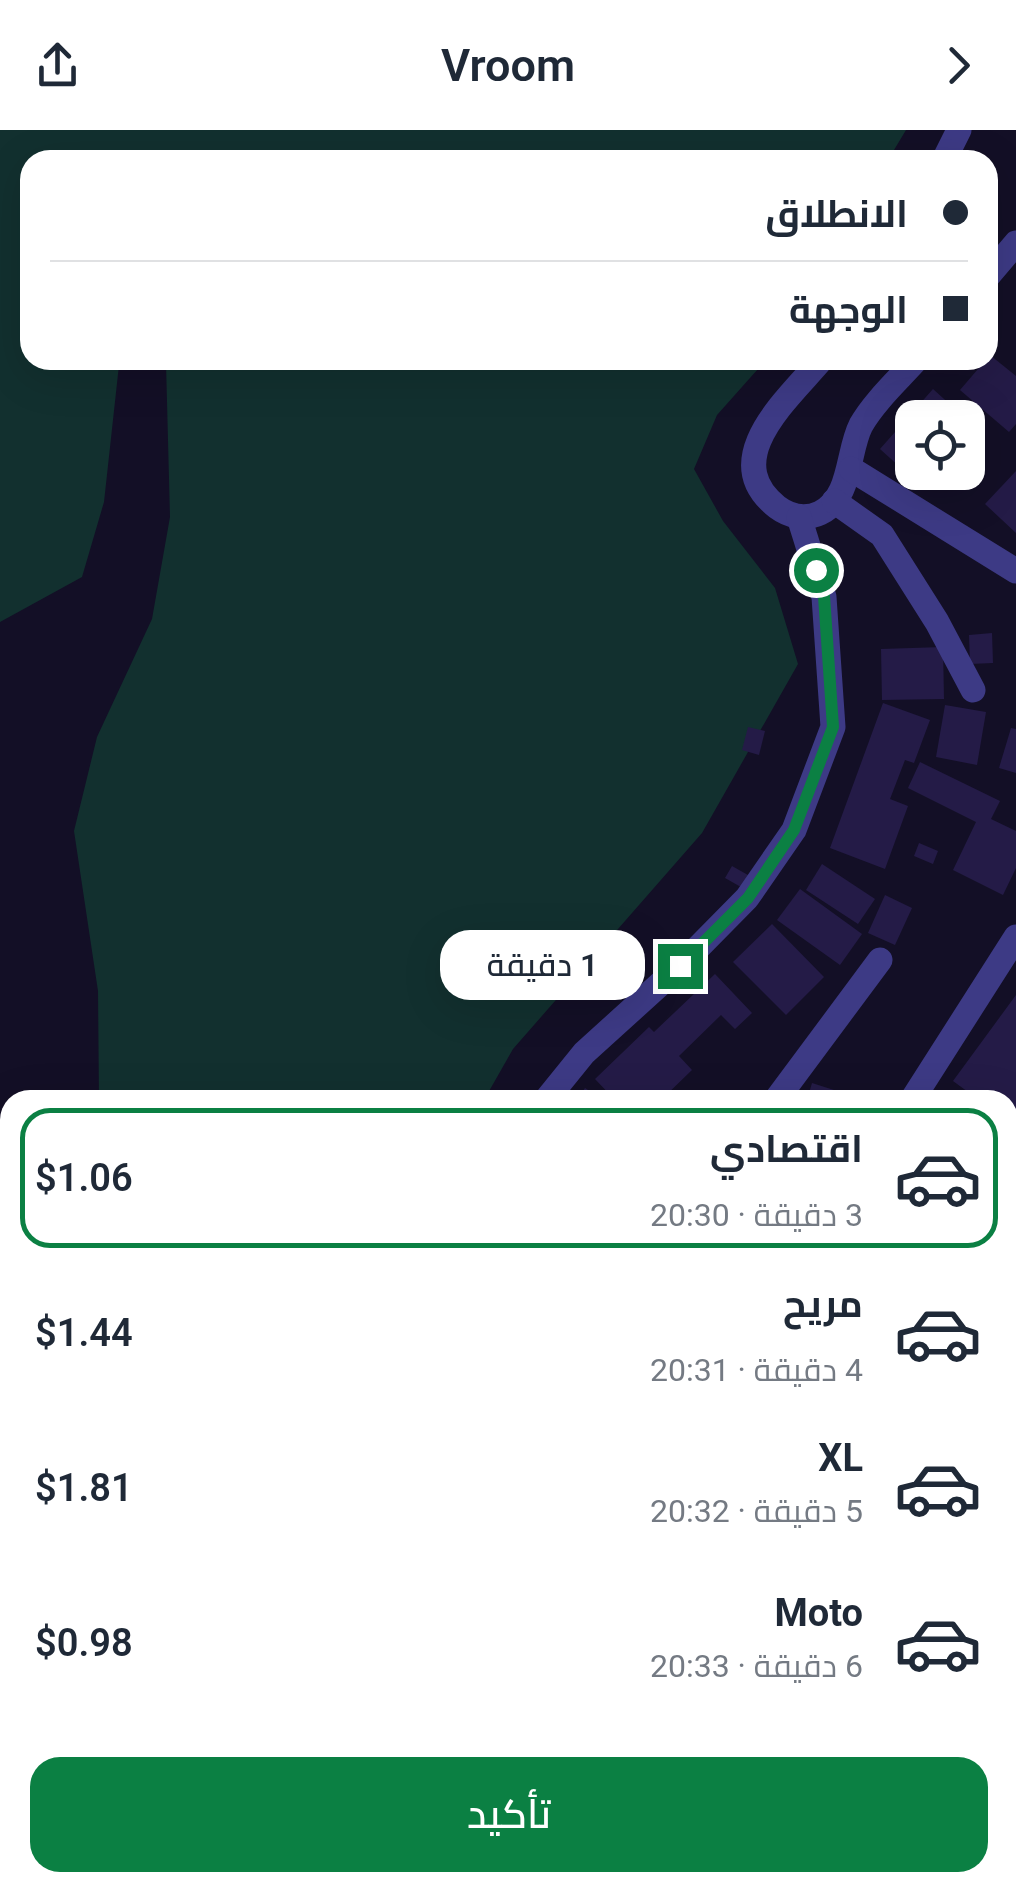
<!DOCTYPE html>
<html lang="ar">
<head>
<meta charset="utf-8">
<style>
	:root { --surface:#fff; --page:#f2f2f3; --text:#1f2937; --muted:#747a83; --line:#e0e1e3; --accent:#0b8043 }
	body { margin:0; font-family:Roboto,Cairo,sans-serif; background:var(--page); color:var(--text); direction:rtl; height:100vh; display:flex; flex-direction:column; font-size:38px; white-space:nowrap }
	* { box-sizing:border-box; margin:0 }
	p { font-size:32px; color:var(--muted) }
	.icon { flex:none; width:55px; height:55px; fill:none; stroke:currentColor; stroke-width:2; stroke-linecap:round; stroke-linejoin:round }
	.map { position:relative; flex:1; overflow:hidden; direction:ltr }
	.details { position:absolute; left:0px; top:960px; width:1018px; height:802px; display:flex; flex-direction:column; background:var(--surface); border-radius:30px 30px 0 0; box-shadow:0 10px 40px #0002; direction:rtl }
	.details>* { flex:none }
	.guide { position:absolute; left:20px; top:20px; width:978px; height:220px; border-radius:30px; box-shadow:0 10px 40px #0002; direction:rtl; display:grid; align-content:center; height:220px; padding:0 30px; background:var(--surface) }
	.controls { position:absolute; left:895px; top:270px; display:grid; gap:20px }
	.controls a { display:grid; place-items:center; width:90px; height:90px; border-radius:20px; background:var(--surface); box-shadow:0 10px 40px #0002; font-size:50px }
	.end { position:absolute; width:45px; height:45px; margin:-22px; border:12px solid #0b8043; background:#fff; box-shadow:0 0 0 5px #fff }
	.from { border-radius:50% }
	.bubble { position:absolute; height:70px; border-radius:30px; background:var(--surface); box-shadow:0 10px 40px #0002; font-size:32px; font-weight:600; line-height:70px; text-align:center; direction:rtl }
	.guide b { display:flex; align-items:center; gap:35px; height:95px; font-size:38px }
	.guide b+b { border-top:2px solid var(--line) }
	.guide i { width:25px; height:25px; background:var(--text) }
	ul { padding:18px 0 0; list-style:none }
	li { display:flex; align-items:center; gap:30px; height:140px; margin:0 20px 15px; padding:0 10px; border:5px solid transparent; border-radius:30px }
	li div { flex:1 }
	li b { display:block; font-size:38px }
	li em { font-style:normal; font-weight:600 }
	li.selected { border-color:var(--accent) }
	li>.icon { width:90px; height:90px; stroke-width:1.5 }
	.cta { display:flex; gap:20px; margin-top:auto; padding:20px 30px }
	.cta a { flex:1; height:115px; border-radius:30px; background:var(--accent); color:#fff; font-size:40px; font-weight:600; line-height:115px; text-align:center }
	header { display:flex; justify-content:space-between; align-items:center; height:130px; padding:0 30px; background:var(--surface); font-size:45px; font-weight:600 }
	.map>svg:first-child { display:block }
	.green { fill:#12302f }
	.building { fill:#241b47 }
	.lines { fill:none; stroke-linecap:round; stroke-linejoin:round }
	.path { stroke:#2fb8b0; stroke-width:5; stroke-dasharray:5 8; stroke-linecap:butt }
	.minor { stroke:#3d3a85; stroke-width:25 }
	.route { stroke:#0b8043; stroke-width:12 }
</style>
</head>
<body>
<header><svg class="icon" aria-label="forward" viewBox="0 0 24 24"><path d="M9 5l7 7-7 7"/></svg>Vroom<svg class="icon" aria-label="share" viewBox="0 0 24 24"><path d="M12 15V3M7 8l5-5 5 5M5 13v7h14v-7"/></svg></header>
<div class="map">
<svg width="1016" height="1762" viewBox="0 0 1016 1762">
	<rect width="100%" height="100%" fill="#130f26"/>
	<polygon class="green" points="0,0 906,0 888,30 30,30 30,230 766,230 717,285 694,339 723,391 775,458 798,534 702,703 513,919 484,970 99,970 98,861 74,701 97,607 152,489 170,387 166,233 119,235 104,372 82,447 0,492"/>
	<g class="building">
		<polygon points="990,225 1016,246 1016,294 1009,302 960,260"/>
		<polygon points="933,259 965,288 912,288 912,342 916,342 912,348 880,319"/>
		<polygon points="968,290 981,302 968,318"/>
		<polygon points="1016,341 1016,403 985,374"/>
		<polygon points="992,503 993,533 970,534 969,505"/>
		<polygon points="943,517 944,569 882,570 881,519"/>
		<polygon points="883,573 930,590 914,633 905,630 890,669 908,676 885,739 830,718"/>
		<polygon points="945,575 986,582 977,635 936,627"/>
		<polygon points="748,597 765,601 759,625 742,620"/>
		<polygon points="1011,598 1016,599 1016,643 999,638"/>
		<polygon points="920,632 1000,671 991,689 1016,701 1016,738 1003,765 953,740 976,692 908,658"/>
		<polygon points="919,713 938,721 933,734 914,726"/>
		<polygon points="822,734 875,769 858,794 806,760"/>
		<polygon points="732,736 755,749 748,761 725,748"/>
		<polygon points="800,759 862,804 840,835 777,790"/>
		<polygon points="885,765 912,778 895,815 868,803"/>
		<polygon points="772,794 824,847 786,885 733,832"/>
		<polygon points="715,844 752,883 735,899 721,885 679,926 692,940 661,970 615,970 595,949 649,897 654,902"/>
		<polygon points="1016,865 1016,985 1011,991 1016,1000 1008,1011 1008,970 979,970 953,951"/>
		<polygon points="812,953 862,969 862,970 807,970"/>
		<polygon points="585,958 603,970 577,970"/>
		<polygon points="1014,1229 1016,1230 1016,1275 1008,1268 1008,1237"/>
		<polygon points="1011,1355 1016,1360 1016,1374 1008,1367"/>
		<polygon points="1016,1458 1016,1508 1008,1503 1008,1471"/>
		<polygon points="10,1632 10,1653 0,1639"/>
		<polygon points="99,1752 141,1752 146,1762 96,1762 93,1756"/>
		<polygon points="310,1752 366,1752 373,1762 297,1762"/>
		<polygon points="521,1752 561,1752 579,1762 516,1762"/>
		<polygon points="694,1752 736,1752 729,1762 707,1762"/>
	</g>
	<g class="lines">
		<polyline class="path" points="0,1434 10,1435"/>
		<g class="minor">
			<polyline points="944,30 959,0"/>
			<polyline points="988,146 1016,113"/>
			<path d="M821 230C788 269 717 329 777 377 789 386 805 390 820 383 852 368 847 322 861 295 874 272 898 250 916 230"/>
			<polyline points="851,339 1016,441"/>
			<polyline points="834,371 882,405 937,492 973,560"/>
			<polyline points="546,970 584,923 680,836 747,768 794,700 833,597 824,467 799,387"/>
			<polyline points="776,970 880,830"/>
			<polyline points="912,970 1016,807"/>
			<polyline points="1008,1058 1016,1056"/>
			<polyline points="1008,1212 1016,1195"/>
			<polyline points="1008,1431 1016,1418"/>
			<polyline points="0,1611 10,1605"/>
			<polyline points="266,1762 280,1752"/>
			<polyline points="606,1762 611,1752"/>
			<polyline points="802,1762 808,1752"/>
		</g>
	</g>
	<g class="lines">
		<polyline class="route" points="680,836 748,768 794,700 833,597 824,466 816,440"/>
	</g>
</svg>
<div class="controls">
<a><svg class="icon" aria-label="locate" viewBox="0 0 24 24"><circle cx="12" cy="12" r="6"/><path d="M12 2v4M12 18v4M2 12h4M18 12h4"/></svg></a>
</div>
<i class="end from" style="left:816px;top:440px"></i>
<i class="end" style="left:680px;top:836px"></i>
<div class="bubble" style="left:440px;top:800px;width:205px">1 دقيقة</div>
<div class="guide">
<b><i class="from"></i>الانطلاق</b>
<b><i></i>الوجهة</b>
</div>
<section class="details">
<ul>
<li class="selected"><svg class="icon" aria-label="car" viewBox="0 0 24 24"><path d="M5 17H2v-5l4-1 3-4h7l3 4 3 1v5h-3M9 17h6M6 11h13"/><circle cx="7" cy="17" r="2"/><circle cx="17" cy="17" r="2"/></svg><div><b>اقتصادي</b><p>3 دقيقة · 20:30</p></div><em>$1.06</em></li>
<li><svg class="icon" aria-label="car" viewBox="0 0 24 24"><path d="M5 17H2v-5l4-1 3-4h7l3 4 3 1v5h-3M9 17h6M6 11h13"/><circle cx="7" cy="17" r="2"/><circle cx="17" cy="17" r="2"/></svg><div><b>مريح</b><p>4 دقيقة · 20:31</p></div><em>$1.44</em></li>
<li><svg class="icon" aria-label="car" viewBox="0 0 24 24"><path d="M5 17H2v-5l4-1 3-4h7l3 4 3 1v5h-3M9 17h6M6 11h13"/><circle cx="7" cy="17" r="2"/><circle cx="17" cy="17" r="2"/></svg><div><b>XL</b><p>5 دقيقة · 20:32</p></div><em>$1.81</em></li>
<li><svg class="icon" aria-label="car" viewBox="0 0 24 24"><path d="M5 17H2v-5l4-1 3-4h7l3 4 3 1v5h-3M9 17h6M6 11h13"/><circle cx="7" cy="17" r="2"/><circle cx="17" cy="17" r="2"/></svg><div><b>Moto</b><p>6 دقيقة · 20:33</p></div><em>$0.98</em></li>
</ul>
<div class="cta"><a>تأكيد</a></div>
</section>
</div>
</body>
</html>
